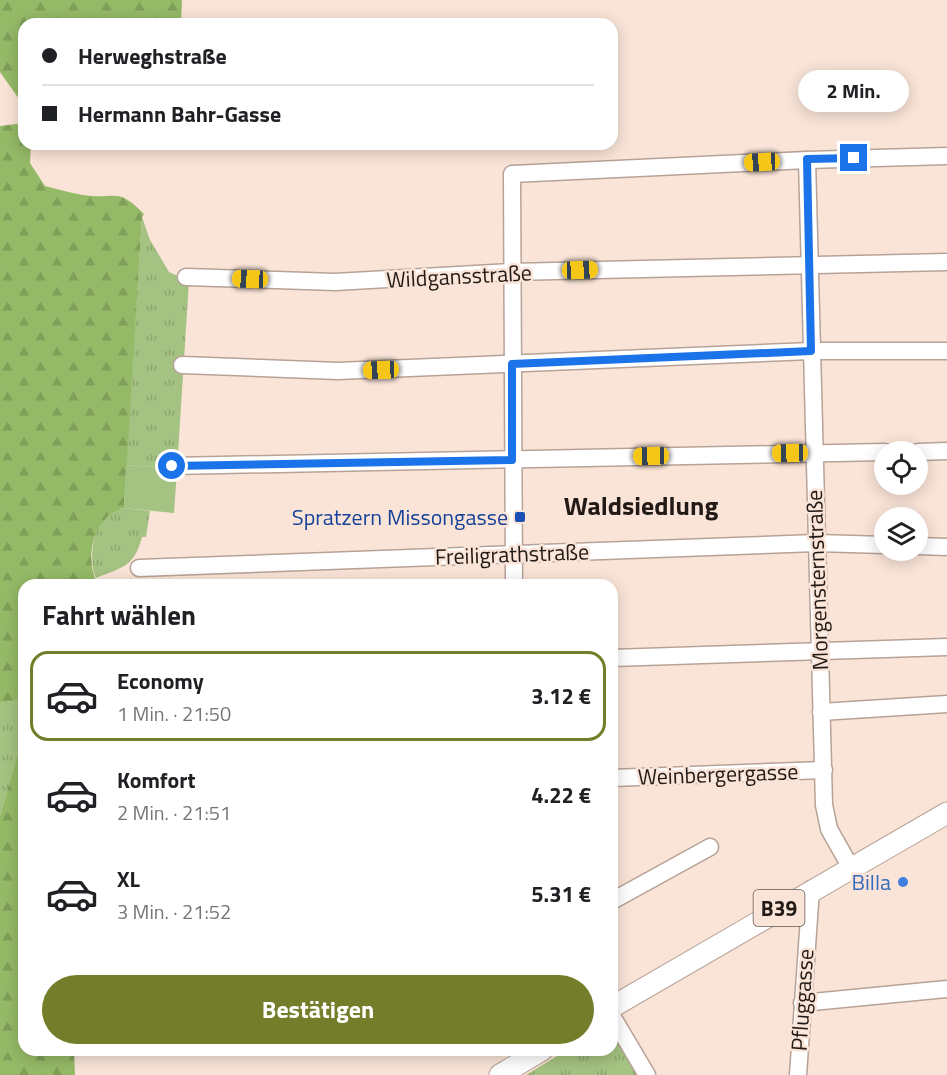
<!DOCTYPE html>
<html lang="de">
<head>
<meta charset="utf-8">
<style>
	:root { --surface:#fff; --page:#f6f6f6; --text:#202124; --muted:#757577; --line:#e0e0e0; --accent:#747d29 }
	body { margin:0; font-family:"Titillium Web",sans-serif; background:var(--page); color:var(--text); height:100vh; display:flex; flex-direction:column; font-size:22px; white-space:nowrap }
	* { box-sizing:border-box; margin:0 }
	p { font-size:20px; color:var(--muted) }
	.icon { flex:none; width:33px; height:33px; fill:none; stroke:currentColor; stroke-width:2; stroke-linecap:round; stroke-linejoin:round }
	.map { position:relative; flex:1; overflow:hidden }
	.panel { position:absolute; left:18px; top:579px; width:600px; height:477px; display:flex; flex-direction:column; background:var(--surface); border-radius:18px; box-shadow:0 3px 15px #0003 }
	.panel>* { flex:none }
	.top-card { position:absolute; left:18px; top:18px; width:600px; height:132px; border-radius:18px; box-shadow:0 3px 15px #0003; display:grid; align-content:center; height:132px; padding:0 24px; background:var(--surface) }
	.buttons { position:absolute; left:874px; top:441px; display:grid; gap:12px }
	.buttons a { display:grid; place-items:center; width:54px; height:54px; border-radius:50%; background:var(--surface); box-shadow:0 3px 15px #0003; font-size:30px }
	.end { position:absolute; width:27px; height:27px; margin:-14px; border:8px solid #1a73e8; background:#fff; box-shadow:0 0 0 3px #fff }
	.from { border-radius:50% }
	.bubble { position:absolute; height:42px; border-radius:21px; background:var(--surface); box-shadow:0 3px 15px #0003; font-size:20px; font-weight:700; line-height:42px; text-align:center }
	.car { position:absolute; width:18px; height:36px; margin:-18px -9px; border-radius:8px; box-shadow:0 0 4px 2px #0007; background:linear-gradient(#f5c518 24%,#345 0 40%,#f5c518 0 76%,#345 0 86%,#f5c518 0) }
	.top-card b { display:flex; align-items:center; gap:21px; height:57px; font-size:22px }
	.top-card b+b { border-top:2px solid var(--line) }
	.top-card i { width:15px; height:15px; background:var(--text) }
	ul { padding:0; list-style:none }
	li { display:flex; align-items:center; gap:18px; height:90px; margin:0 12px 9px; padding:0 12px; border:3px solid transparent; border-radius:18px }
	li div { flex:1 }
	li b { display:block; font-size:22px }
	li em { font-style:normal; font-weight:700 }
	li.on { border-color:var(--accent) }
	li>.icon { width:54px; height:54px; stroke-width:1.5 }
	h2 { padding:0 24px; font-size:27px; line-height:72px }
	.cta { display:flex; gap:12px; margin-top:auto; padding:12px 24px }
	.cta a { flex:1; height:69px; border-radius:36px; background:var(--accent); color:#fff; font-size:24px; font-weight:700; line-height:69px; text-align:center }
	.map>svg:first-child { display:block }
	.grass { fill:url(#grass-tufts) }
	.forest { fill:url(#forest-firs) }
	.green { fill:#a4c281 }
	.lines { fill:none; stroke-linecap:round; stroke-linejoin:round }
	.minor-casing { stroke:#b7a297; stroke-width:19 }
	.major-casing { stroke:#b7a297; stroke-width:23 }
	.minor { stroke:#fff; stroke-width:16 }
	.major { stroke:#fff; stroke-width:21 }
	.route { stroke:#1a73e8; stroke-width:8 }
	.transit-dot { fill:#1a4fb4; stroke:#fae4d8; stroke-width:2 }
	.shop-dot { fill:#3f7fe0; stroke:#fae4d8; stroke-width:2 }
	.labels { text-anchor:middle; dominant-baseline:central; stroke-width:5; stroke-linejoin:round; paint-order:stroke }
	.shield { fill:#fae4d8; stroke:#635750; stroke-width:1.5 }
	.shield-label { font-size:21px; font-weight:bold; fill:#221a16 }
	.street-label { font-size:22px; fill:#221a16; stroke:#fae4d8 }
	.transit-label { font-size:22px; fill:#164399; stroke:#fae4d8; text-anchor:end }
	.shop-label { font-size:22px; fill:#366cbe; stroke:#fae4d8; text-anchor:end }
	.quarter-label { font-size:26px; font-weight:bold; fill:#221a16; stroke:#fae4d8 }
</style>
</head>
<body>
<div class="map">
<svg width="947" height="1075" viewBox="0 0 947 1075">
	<defs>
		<pattern id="grass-tufts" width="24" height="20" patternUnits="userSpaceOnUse" patternTransform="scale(1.5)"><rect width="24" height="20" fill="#a4c281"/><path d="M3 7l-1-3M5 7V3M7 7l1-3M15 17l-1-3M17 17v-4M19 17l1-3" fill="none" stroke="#8da66f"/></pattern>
		<pattern id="forest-firs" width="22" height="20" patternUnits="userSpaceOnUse" patternTransform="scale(1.5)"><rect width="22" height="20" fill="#95ba67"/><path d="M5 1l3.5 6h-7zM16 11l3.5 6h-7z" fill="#809f59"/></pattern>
	</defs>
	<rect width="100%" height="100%" fill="#fae4d8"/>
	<g class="grass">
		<polygon points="142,217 150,240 169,272 189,281 177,469 126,465"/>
		<path d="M124 508 150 511 146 537H142C134 567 123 567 96 578 89 563 92 531 103 518 109 512 115 510 124 508Z"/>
		<polygon points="24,699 24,730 0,816 0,703"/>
		<polygon points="612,1029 639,1075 526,1075 567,1050 612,1050"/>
	</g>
	<g class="forest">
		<polygon points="0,0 182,0 181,24 24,24 24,106 0,72"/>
		<path d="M24 123V144H31L30 163 45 186C58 189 71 193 83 195 116 200 117 186 144 214L142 217 124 508C98 514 87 546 93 571 94 577 96 579 96 585H24V699L0 703V126Z"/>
		<polygon points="24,730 24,1050 74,1050 75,1075 0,1075 0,816"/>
	</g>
	<polygon class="green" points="126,465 177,469 174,513 124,508"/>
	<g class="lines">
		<g class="minor-casing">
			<g id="minor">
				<polyline points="807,160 824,805 829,829 851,868"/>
				<polyline points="186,277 335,282 511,272 947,262"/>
				<polyline points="182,365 338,371 811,351 947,351"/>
				<polyline points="918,452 947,451"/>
				<polyline points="172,466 885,452"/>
				<polyline points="918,546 947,547"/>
				<polyline points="139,568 816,543 885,545"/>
				<polyline points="514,585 512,174 807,160 947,156"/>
				<polyline points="612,658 947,647"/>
				<polyline points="821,712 947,704"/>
				<polyline points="612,778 824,770"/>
				<polyline points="612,901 710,847"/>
				<polyline points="802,1003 947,989"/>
				<polyline points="612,1016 647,1075"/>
				<polyline points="798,1075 811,889"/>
			</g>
		</g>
		<g class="major-casing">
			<g id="major">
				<polyline points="612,1007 947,813"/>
				<polyline points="500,1075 542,1050"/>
			</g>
		</g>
		<use href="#minor" class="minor"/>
		<use href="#major" class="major"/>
	</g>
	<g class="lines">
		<polyline class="route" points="172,466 512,460 512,364 811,351 807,159 854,158"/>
	</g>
	<rect class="transit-dot" x="514" y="511" width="12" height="12" rx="3"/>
	<circle class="shop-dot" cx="903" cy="882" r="6"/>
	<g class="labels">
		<rect class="shield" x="753.5" y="890" width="51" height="36" rx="4.5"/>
		<g class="shield-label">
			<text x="779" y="908">B39</text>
		</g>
		<g class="street-label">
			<text transform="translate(459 276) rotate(-3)">Wildgansstraße</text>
			<text transform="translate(512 554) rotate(-2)">Freiligrathstraße</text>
			<text transform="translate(817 580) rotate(-92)">Morgensternstraße</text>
			<text transform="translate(718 774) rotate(-2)">Weinbergergasse</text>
			<text transform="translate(802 1000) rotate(-86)">Pfluggasse</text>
		</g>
		<g class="transit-label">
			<text x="508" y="517">Spratzern Missongasse</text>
		</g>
		<g class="shop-label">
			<text x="891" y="882">Billa</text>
		</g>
		<g class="quarter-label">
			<text x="641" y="505">Waldsiedlung</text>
		</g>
	</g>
</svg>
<div class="buttons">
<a><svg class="icon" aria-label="locate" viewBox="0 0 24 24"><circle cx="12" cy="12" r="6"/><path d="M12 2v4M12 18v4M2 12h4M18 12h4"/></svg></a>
<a><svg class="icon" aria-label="layers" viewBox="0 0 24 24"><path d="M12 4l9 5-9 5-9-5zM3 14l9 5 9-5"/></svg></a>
</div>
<i class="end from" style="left:172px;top:466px"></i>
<i class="end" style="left:854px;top:158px"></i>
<div class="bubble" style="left:798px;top:70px;width:111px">2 Min.</div>
<i class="car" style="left:762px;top:162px;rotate:267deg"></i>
<i class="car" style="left:580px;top:270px;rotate:88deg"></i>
<i class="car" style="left:250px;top:279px;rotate:272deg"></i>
<i class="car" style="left:381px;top:370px;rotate:268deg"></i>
<i class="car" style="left:790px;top:453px;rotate:269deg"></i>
<i class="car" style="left:651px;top:456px;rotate:269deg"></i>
<div class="top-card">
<b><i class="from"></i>Herweghstraße</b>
<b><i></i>Hermann Bahr-Gasse</b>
</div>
<section class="panel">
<h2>Fahrt wählen</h2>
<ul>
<li class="on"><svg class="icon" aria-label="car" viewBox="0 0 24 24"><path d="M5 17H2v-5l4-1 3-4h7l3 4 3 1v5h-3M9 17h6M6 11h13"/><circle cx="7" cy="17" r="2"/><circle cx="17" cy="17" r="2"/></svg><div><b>Economy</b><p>1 Min. · 21:50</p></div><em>3.12 €</em></li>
<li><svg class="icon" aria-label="car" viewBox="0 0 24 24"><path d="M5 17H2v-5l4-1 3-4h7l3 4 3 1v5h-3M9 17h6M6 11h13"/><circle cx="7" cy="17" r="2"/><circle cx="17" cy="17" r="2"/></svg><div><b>Komfort</b><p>2 Min. · 21:51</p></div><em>4.22 €</em></li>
<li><svg class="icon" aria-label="car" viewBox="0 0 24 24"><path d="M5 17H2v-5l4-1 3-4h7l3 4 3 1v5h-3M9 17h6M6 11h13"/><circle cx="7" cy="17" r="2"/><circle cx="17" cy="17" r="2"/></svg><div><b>XL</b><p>3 Min. · 21:52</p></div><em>5.31 €</em></li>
</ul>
<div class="cta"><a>Bestätigen</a></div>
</section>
</div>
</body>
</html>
